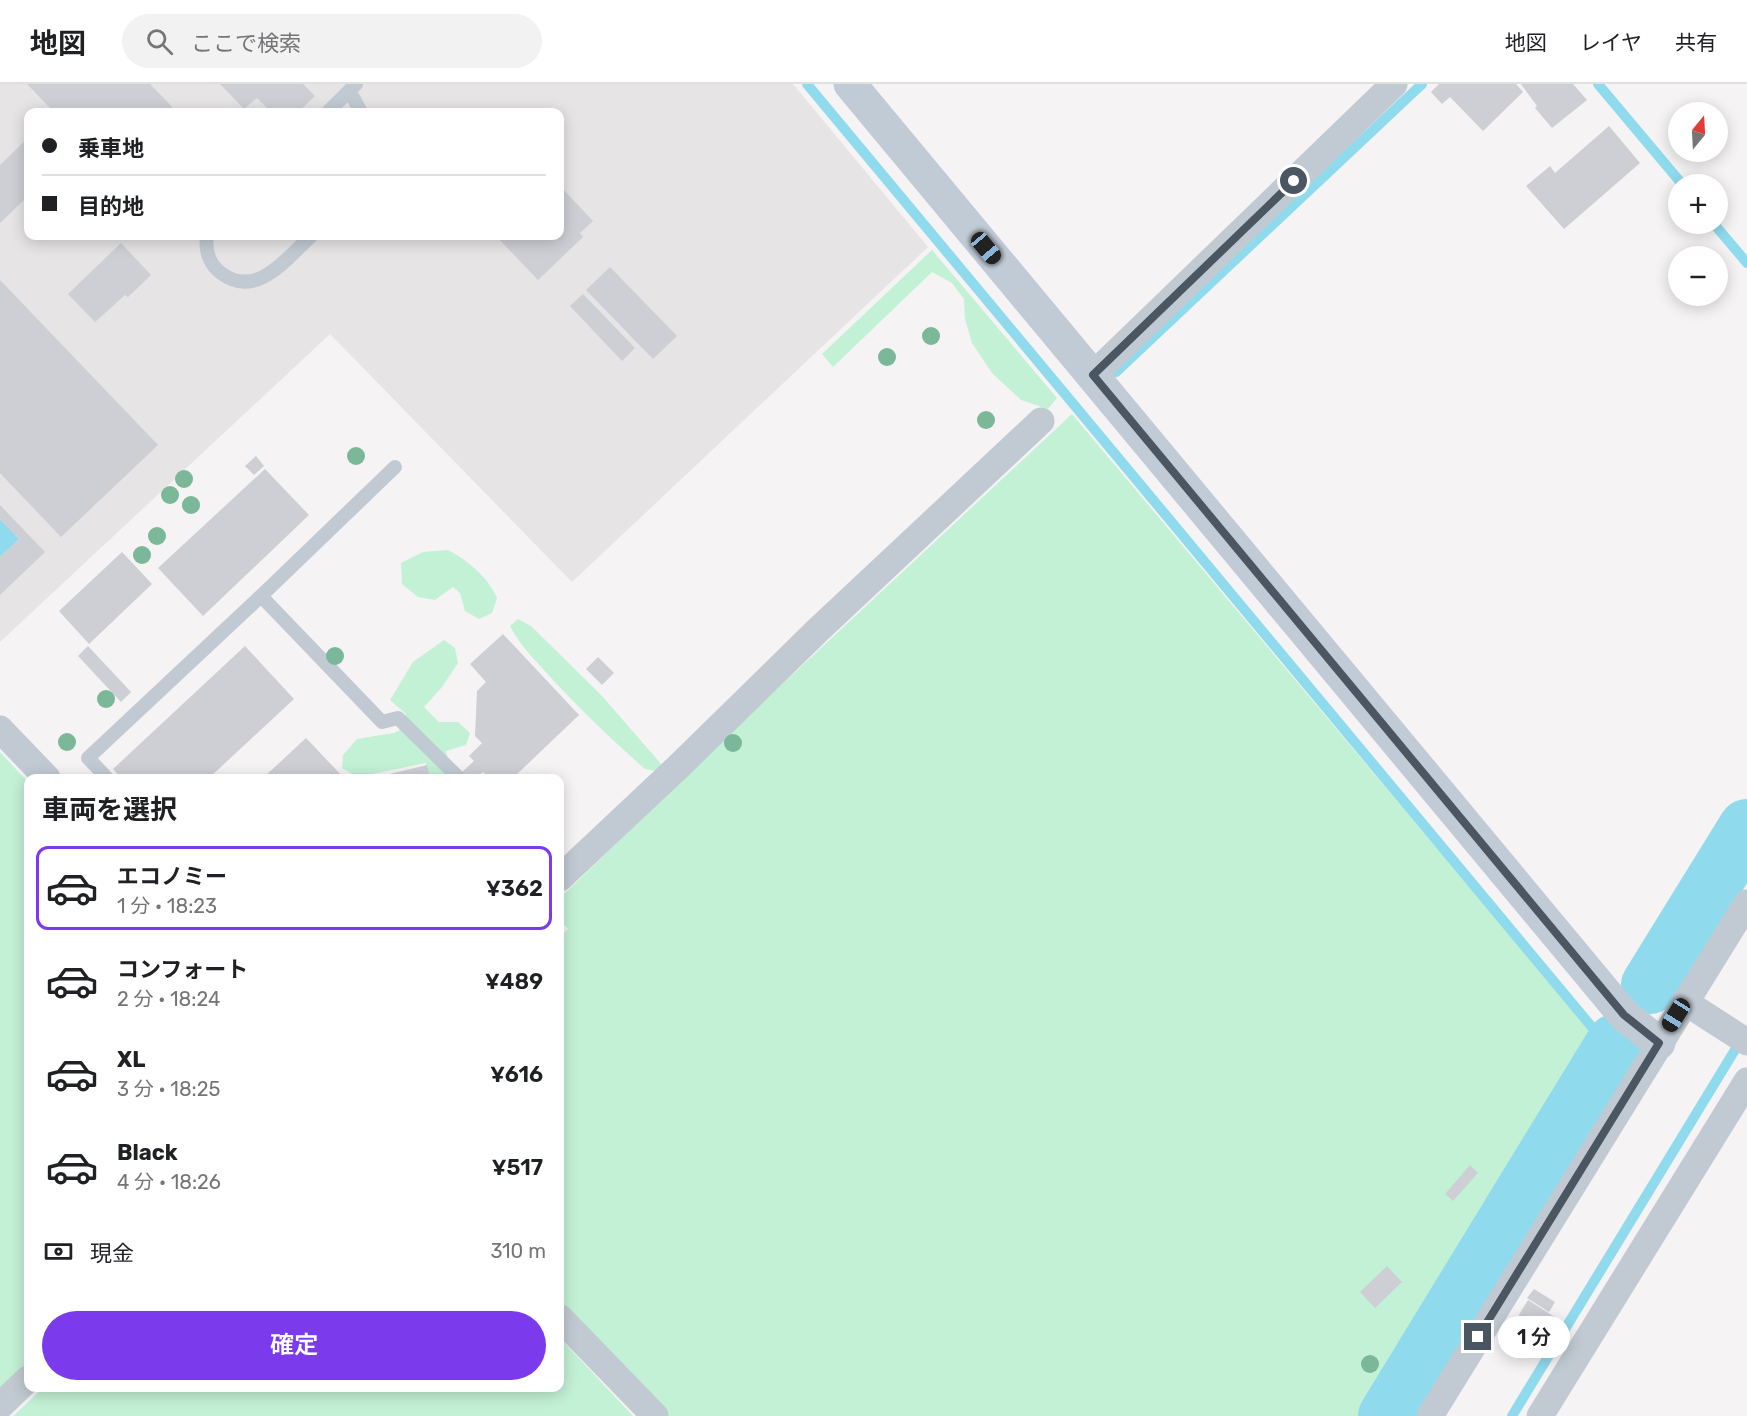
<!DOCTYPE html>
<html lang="ja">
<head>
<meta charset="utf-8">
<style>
	:root { --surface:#fff; --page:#f2f2f2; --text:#202124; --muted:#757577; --line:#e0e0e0; --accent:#7c3aed }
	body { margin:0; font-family:Rubik,"Noto Sans JP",sans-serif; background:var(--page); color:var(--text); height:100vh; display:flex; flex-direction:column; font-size:22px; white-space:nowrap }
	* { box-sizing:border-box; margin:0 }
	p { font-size:20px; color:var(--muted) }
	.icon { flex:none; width:33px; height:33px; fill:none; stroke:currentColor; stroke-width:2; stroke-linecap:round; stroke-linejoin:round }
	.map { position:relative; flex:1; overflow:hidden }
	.drawer { position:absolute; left:24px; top:690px; width:540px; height:618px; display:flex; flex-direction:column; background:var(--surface); border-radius:12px; box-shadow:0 3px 15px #0003 }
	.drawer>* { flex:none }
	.hud { position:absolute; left:24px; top:24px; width:540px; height:132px; border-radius:12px; box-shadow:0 3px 15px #0003; display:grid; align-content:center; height:132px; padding:0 18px; background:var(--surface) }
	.needle { width:39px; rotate:18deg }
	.controls { position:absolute; left:1668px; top:18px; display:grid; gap:12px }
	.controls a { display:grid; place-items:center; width:60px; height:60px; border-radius:50%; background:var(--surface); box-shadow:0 3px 15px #0003; font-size:30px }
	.end { position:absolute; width:27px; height:27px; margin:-14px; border:8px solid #4a5661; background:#fff; box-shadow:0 0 0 3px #fff }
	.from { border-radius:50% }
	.bubble { position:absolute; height:42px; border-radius:21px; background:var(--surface); box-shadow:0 3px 15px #0003; font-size:20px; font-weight:600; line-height:42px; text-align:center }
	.car { position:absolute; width:18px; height:36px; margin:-18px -9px; border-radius:8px; box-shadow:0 0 4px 2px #0007; background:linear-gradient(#222 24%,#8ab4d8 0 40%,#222 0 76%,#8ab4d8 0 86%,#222 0) }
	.hud b { display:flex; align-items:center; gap:21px; height:57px; font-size:22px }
	.hud b+b { border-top:2px solid var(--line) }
	.hud i { width:15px; height:15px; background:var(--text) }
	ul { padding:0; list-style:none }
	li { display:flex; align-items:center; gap:18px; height:84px; margin:0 12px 9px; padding:0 6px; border:3px solid transparent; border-radius:12px }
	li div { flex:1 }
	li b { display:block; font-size:22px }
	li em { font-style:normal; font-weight:600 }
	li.selected { border-color:var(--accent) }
	li>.icon { width:54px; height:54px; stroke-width:1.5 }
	h2 { padding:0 18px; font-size:27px; line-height:72px }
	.pay { display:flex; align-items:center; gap:15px; height:66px; padding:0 18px; font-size:22px }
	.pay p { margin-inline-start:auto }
	.action { display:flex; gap:12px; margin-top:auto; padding:12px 18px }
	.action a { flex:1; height:69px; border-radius:36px; background:var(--accent); color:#fff; font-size:24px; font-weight:600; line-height:69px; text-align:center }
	header { display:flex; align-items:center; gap:36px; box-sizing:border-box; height:84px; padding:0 30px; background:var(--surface); border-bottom:2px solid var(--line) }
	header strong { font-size:28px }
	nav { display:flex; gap:33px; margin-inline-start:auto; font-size:21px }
	.search { width:420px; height:54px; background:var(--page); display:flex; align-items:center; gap:15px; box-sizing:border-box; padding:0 21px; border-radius:33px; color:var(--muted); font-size:22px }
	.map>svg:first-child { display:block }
	.education { fill:#e6e4e5; fill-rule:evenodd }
	.green { fill:#c3f1d5 }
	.water { fill:#90daee }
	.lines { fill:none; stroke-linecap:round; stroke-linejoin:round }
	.stream { stroke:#90daee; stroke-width:10 }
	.river { stroke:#90daee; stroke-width:58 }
	.building { fill:#cdcfd5 }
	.lane { stroke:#c1cad2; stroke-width:14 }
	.street { stroke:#c1cad2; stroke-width:27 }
	.secondary { stroke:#c1cbd6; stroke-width:33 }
	.tree { fill:#7bb799 }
	.route { stroke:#4a5661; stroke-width:8 }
</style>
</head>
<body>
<header>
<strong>地図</strong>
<div class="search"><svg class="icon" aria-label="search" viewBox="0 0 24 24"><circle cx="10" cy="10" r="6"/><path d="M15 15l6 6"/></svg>ここで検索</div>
<nav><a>地図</a><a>レイヤ</a><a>共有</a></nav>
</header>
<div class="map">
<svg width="1747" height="1332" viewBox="0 0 1747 1332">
	<rect width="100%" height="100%" fill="#f5f3f3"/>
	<path class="education" d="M0 0H793L928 163 572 498 330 250 0 558ZM28 28H560V152H28Z"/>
	<g class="green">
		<polygon points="932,166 1057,314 1048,325 1021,316 992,289 972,259 965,235 964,215 952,199 932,188 833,283 822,270"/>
		<polygon points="1072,330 1600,959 1370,1332 668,1332 560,1217 560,852 568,845 560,836 560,814 749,631"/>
		<path d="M448 466C467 476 488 493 497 514L492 529 479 535 465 527 460 509 453 503 435 516 418 513 402 500 401 479 423 468Z"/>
		<path d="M518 535 531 542 602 612 662 681 657 687 645 685C613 657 583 628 554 597 538 579 521 563 510 542Z"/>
		<polygon points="444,556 455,564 458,579 442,603 424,623 439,638 458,638 470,649 466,661 446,667 452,694 429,694 426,679 357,693 342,684 343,671 357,655 394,649 400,646 406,630 390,616 413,578"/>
		<polygon points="0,668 28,698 28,1281 0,1308"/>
		<polygon points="560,1254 633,1332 13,1332 43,1304 560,1304"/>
	</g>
	<polygon class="water" points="0,435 19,455 0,473"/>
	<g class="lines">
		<g class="stream">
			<polyline points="807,0 1611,966"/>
			<polyline points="1598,0 1682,100"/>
			<polyline points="1714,140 1747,179"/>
			<polyline points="1116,288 1422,0"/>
			<polyline points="1512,1332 1741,956"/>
		</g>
		<g class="river">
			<polyline points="1650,901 1747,744"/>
			<polyline points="1387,1332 1615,959"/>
		</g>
	</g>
	<g class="building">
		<polygon points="27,0 150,0 177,28 54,28"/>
		<polygon points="220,0 303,0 315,12 298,28 271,28 257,14 244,25"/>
		<polygon points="1439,0 1516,0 1523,8 1483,47 1450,13 1442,20 1431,8"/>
		<polygon points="1521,0 1573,0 1587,16 1552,44 1535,24 1537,22"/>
		<polygon points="1609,42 1640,79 1564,145 1526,102 1550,82 1555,89"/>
		<polygon points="28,54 28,112 0,139 0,81"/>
		<polygon points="560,102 593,137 580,149 583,153 538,196 496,152 560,152"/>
		<polygon points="121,159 151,191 128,213 125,211 95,238 68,210"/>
		<polygon points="610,183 677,252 653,275 586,206"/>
		<polygon points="0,196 158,361 61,453 0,389"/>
		<polygon points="583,210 635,264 622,277 570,222"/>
		<polygon points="256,372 264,382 254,391 245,382"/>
		<polygon points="265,385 309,431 203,532 158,484"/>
		<polygon points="0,421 45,468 0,511 0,473 19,455 0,435"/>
		<polygon points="122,468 152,500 89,560 59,527"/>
		<polygon points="503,550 579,631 513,694 490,694 483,688 475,694 468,694 462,688 474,677 469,672 482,659 475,652 477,607 486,598 470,580"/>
		<polygon points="88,562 131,608 121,618 78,572"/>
		<polygon points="245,562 294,615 209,694 121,694 113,685"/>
		<polygon points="598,573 614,589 602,601 586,585"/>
		<polygon points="306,654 344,694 263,694"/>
		<polygon points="427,681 430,694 373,694"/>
		<polygon points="1470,1081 1478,1089 1453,1117 1445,1110"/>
		<polygon points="1387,1182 1402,1198 1375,1224 1360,1208"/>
		<polygon points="1534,1205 1555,1218 1549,1228 1527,1214"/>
		<polygon points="1528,1216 1558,1235 1538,1267 1508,1249"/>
	</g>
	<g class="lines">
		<g class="lane">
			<polyline points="350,8 361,28"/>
			<polyline points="328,28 356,0"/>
			<path d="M207 152C205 166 209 180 221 189 256 216 287 174 311 152"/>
			<polyline points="395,383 261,512 382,638 398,634 459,694"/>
			<polyline points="107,694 88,674 261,512"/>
		</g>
		<g class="street">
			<polyline points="1093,291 1394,0"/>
			<polyline points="0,645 47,694"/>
			<polyline points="560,794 677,684 818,546 1041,337"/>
			<polyline points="1685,918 1747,958"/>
			<polyline points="560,1234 655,1332"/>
			<polyline points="0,1322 28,1295"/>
			<polyline points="1430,1332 1747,819"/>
			<polyline points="1540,1332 1747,997"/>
		</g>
		<polyline class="secondary" points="850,0 1624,931 1659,959"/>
	</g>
	<g class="tree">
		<circle cx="931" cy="252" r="9"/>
		<circle cx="887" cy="273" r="9"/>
		<circle cx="986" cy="336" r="9"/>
		<circle cx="356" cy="372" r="9"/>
		<circle cx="184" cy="395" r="9"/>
		<circle cx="170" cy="411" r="9"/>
		<circle cx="191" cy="421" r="9"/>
		<circle cx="157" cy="452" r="9"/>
		<circle cx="142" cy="471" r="9"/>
		<circle cx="335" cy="572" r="9"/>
		<circle cx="106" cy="615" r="9"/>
		<circle cx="67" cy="658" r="9"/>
		<circle cx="733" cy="659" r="9"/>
		<circle cx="1370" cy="1280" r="9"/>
	</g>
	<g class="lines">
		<polyline class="route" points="1294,97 1093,291 1624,931 1659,959 1478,1253"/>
	</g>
</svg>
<div class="controls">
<a><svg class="needle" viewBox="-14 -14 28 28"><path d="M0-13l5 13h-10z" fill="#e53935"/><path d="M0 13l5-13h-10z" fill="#757577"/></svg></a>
<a>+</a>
<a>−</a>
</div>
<i class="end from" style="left:1294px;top:97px"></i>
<i class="end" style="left:1478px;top:1253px"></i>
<div class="bubble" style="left:1498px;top:1232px;width:72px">1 分</div>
<i class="car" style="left:986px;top:164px;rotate:140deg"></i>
<i class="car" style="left:1676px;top:931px;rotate:212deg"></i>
<div class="hud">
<b><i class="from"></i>乗車地</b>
<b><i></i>目的地</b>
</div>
<section class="drawer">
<h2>車両を選択</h2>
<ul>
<li class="selected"><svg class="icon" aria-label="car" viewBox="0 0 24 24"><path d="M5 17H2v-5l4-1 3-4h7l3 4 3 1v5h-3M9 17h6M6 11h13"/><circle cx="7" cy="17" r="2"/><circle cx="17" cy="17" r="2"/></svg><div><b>エコノミー</b><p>1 分 · 18:23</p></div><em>¥362</em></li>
<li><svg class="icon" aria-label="car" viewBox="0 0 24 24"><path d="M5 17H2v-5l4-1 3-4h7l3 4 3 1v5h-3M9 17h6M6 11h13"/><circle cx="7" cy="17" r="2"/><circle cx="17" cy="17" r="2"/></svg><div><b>コンフォート</b><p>2 分 · 18:24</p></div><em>¥489</em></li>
<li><svg class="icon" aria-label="car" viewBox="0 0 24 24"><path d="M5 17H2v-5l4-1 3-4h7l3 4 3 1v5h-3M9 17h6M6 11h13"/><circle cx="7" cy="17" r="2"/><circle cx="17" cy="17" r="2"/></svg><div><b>XL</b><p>3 分 · 18:25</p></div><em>¥616</em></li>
<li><svg class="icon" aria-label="car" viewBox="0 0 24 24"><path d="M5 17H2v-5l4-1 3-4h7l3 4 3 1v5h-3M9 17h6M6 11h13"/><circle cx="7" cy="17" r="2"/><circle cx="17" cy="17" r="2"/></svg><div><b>Black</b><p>4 分 · 18:26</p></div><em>¥517</em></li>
</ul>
<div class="pay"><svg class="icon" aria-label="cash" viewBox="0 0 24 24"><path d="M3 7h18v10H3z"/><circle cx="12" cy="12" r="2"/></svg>現金<p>310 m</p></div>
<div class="action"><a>確定</a></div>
</section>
</div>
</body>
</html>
